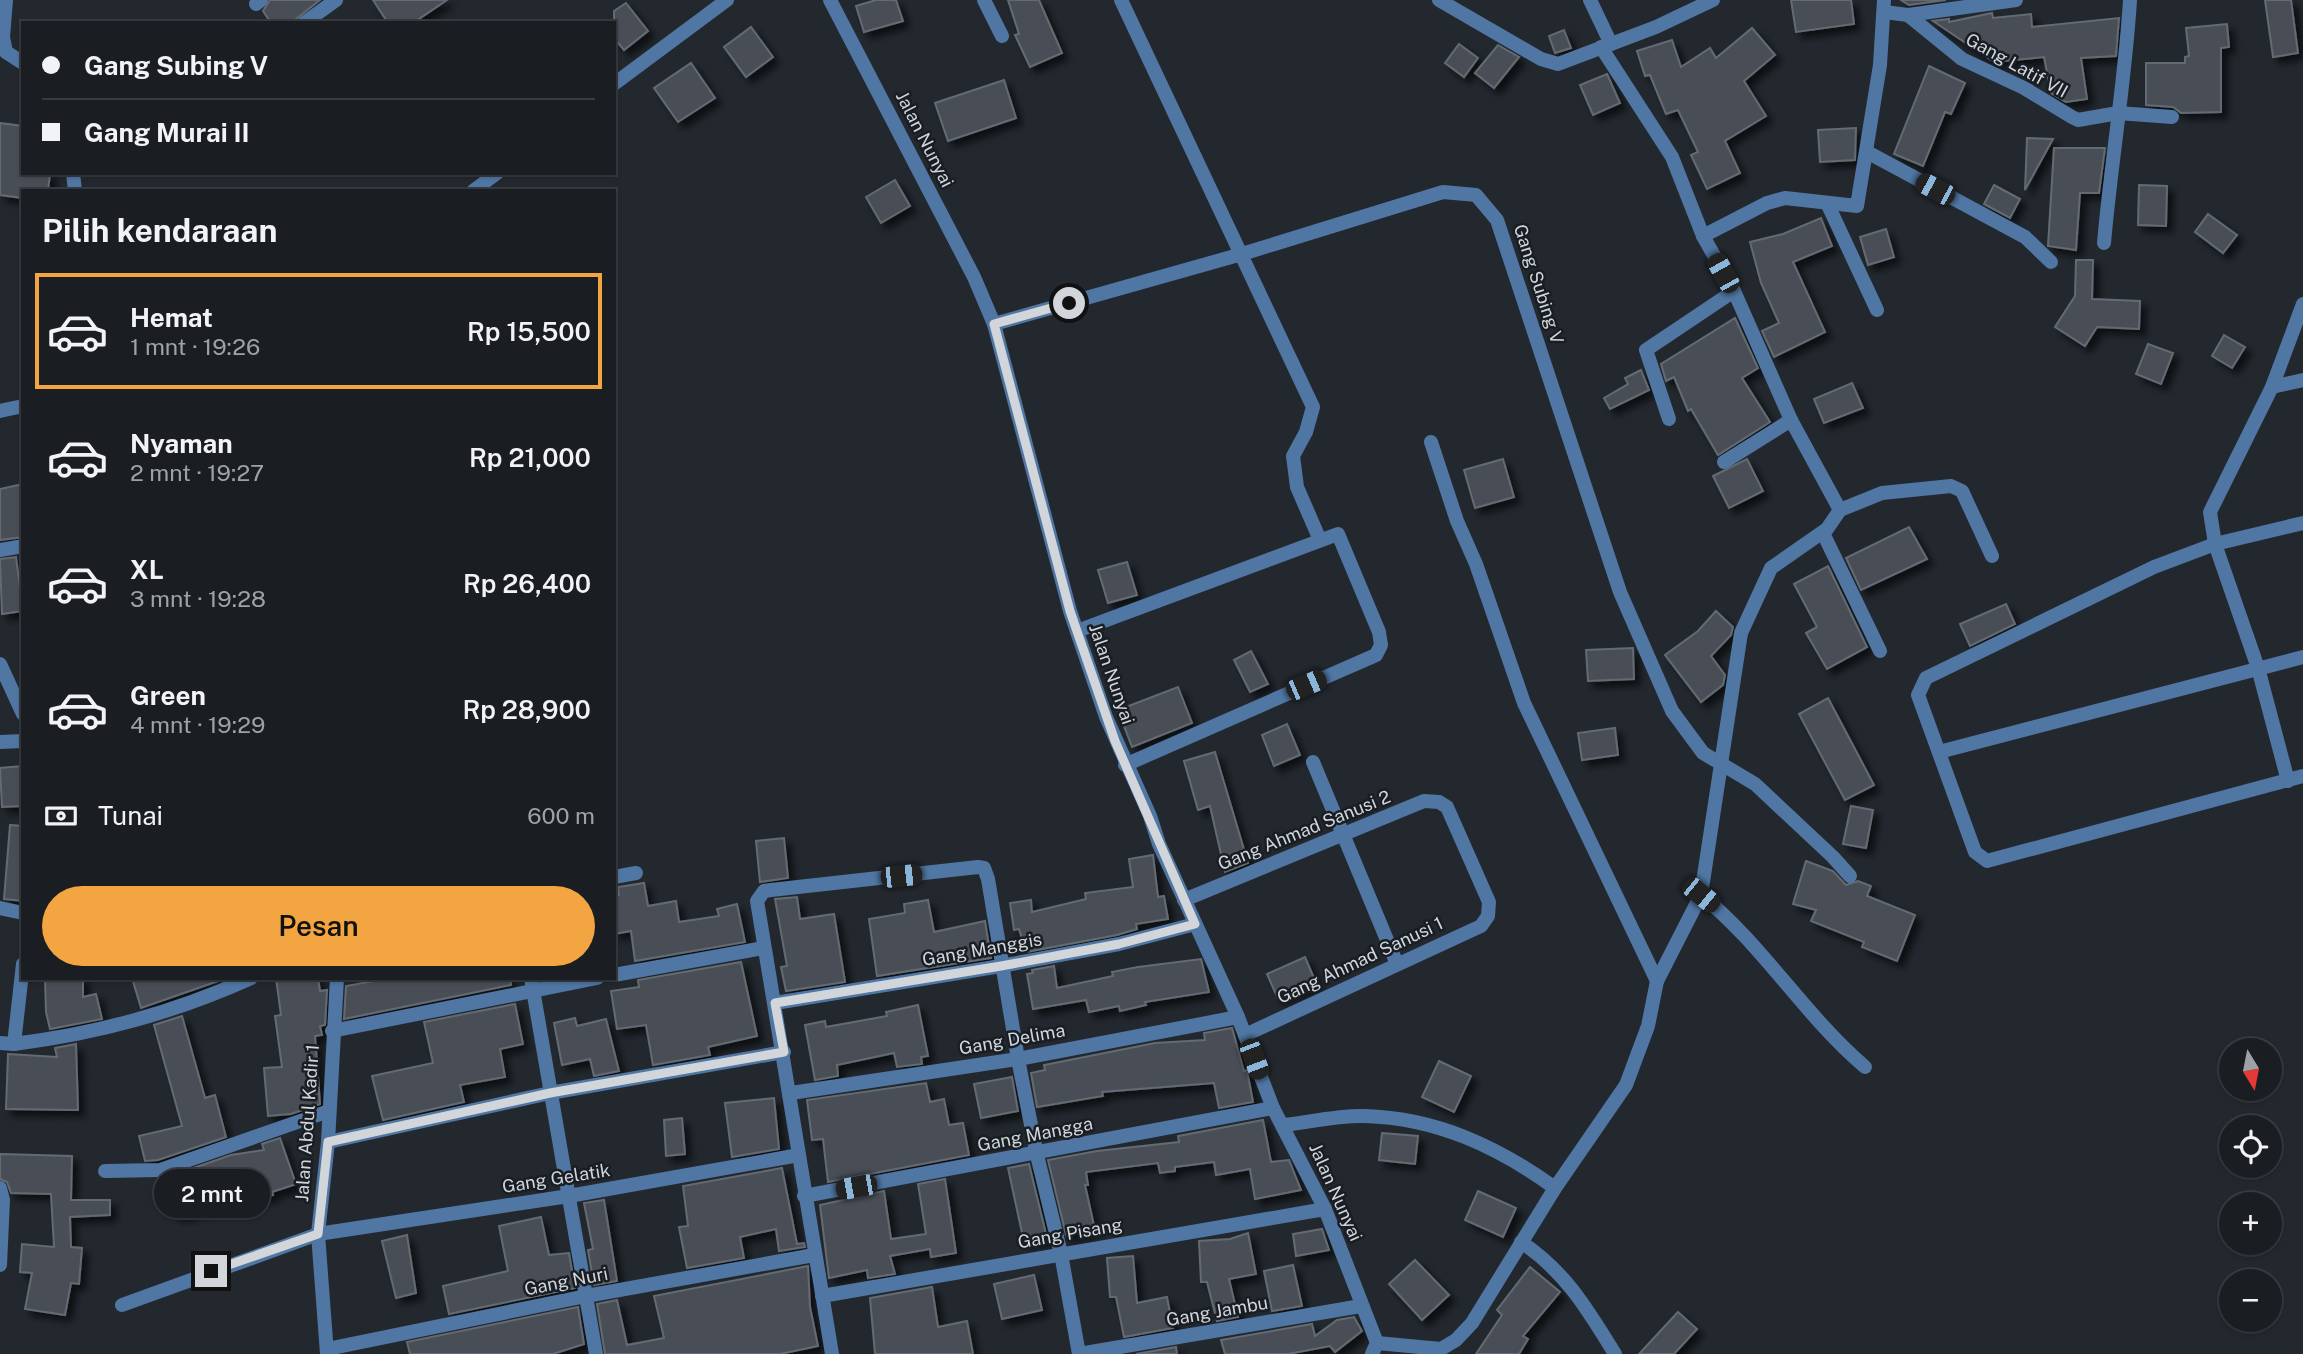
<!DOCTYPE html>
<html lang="id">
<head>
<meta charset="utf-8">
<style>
	:root { --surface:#1a1e22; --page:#23272a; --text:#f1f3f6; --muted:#9fa2a5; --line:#383c40; --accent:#f2a541 }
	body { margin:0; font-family:"Public Sans",sans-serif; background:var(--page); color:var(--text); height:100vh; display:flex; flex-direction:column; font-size:26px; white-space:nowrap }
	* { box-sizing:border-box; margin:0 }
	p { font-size:23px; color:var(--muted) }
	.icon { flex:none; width:38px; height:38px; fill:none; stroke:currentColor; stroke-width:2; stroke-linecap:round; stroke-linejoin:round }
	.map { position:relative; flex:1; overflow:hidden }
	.drawer { position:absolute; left:21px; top:189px; width:595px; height:791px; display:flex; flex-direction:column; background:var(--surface); border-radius:0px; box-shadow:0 2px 5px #0004,0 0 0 2px var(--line) }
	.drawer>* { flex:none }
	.top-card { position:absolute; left:21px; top:21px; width:595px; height:154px; border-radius:0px; box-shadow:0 2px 5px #0004,0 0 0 2px var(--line); display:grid; align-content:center; height:154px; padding:0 21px; background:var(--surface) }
	.needle { width:46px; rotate:170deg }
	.fabs { position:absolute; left:2219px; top:1038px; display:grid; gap:14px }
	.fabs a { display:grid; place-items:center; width:63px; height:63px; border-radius:50%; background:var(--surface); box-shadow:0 2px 5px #0004,0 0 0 2px var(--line); font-size:35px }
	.end { position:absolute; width:32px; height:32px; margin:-16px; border:9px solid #d2d6db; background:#111; box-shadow:0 0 0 4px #111 }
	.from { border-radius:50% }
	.bubble { position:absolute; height:49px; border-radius:24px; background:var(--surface); box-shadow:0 2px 5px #0004,0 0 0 2px var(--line); font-size:23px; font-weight:600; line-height:49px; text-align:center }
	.car { position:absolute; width:21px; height:42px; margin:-21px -10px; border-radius:9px; box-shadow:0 0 5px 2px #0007; background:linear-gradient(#222 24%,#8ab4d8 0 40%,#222 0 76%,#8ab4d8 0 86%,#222 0) }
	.top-card b { display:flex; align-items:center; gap:24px; height:66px; font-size:26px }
	.top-card b+b { border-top:2px solid var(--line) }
	.top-card i { width:18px; height:18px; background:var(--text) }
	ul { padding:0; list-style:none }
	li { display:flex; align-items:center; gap:21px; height:116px; margin:0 14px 10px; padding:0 7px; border:4px solid transparent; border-radius:0px }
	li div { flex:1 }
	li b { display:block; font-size:26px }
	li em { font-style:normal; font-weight:600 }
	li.active { border-color:var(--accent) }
	li>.icon { width:63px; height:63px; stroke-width:1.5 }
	h2 { padding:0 21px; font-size:32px; line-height:84px }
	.pay { display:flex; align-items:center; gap:18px; height:77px; padding:0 21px; font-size:26px }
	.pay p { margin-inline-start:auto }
	.action { display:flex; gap:14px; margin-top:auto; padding:14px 21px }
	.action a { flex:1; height:80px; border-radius:42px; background:var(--accent); color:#111; font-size:28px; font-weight:600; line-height:80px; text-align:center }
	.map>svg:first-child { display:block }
	.building { fill:#484e56; stroke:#646b73; stroke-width:2; filter:url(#shadow) }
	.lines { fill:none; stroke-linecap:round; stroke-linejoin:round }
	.minor { stroke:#5076a3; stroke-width:14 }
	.route { stroke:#d2d6db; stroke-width:9 }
	.labels { text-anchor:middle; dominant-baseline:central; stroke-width:5; stroke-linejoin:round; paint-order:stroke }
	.street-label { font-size:18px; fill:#d2d6db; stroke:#191e25 }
</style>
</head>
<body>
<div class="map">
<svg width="2303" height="1354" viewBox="0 0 2303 1354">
	<defs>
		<filter id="shadow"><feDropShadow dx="6" dy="6" stdDeviation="3.5" flood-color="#0009"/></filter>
	</defs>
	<rect width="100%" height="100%" fill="#22282e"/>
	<g class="building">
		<polygon points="270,0 320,0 291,23 271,23 263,11"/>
		<polygon points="373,0 447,0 413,23 388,23"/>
		<polygon points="876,0 896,0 903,21 864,32 856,6"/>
		<polygon points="1008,0 1039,0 1062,53 1030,67 1015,35 1019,34"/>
		<polygon points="1791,0 1851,0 1854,24 1796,32"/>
		<polygon points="1901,0 1946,0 1909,5"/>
		<polygon points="2265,0 2291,0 2298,53 2273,57"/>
		<polygon points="626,3 648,31 624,50 614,38 614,11"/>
		<polygon points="1992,13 1993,18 2031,14 2032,27 2119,18 2116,56 2081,58 2087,99 2066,102 2051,93 2044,57 1994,62 1933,21 1949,19 1949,22"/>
		<polygon points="2227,24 2229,47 2221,48 2221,112 2181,113 2173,107 2146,105 2146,63 2185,63 2185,57 2189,56 2186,28"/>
		<polygon points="751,27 773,57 746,77 724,47"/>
		<polygon points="1752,28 1775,55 1744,81 1766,116 1725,141 1740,173 1707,189 1691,155 1698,152 1678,110 1666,114 1650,75 1645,76 1637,51 1672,40 1681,67 1710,48 1716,58"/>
		<polygon points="1564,30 1571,48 1555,53 1549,36"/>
		<polygon points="1459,44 1478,58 1464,77 1445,63"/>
		<polygon points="1498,45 1519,57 1494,88 1475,73"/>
		<polygon points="691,63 715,98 678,122 654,88"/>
		<polygon points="1929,66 1965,83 1951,114 1945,112 1923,166 1894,154"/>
		<polygon points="1607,74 1620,103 1593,115 1580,85"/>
		<polygon points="1004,80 1016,118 948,141 935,103"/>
		<polygon points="0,123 23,126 23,173 50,173 48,191 23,191 23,198 0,195"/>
		<polygon points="1856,128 1855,160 1820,162 1818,130"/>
		<polygon points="2027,138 2053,139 2025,190"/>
		<polygon points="2054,148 2105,148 2099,193 2080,193 2076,250 2048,246"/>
		<polygon points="895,180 910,206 881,223 866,197"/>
		<polygon points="1994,185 2020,199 2010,218 1984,204"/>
		<polygon points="2139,185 2167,186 2166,226 2138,225"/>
		<polygon points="2208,214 2237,235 2223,253 2195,232"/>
		<polygon points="1821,218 1832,246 1793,262 1825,332 1774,357 1762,331 1779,323 1761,283 1750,242 1783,234"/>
		<polygon points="1886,229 1894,257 1868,265 1860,237"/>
		<polygon points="2076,260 2093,260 2092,299 2140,301 2139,329 2097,327 2085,346 2055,327 2075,296"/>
		<polygon points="1735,318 1758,368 1742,378 1770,422 1718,455 1691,409 1688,411 1674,377 1666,381 1661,364"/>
		<polygon points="2224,335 2245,347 2232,368 2212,356"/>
		<polygon points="2148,344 2173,353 2161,384 2136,374"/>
		<polygon points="1641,370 1649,390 1610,409 1604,398 1628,384 1625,378"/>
		<polygon points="1852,383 1863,408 1824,423 1814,399"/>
		<polygon points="1503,459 1514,497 1475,508 1464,470"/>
		<polygon points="1747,459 1763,491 1729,508 1713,476"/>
		<polygon points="23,484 23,537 0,540 0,489"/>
		<polygon points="1909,527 1927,559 1861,590 1846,558"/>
		<polygon points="16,557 23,611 2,614 0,559"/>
		<polygon points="1127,562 1137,595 1108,603 1098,570"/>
		<polygon points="1828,566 1867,647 1827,669 1806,633 1817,627 1794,584"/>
		<polygon points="2006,604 2015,624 1970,646 1960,624"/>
		<polygon points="1716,611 1733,627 1731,635 1711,656 1725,675 1723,685 1701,702 1665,655 1698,631"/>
		<polygon points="1633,648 1634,679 1588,681 1586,650"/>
		<polygon points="1251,651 1268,684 1250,692 1234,660"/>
		<polygon points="1178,687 1192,723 1132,747 1118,710"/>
		<polygon points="1828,698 1874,785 1845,800 1799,714"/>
		<polygon points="1287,724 1300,755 1274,766 1262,735"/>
		<polygon points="1615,728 1618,755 1582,760 1578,733"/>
		<polygon points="1215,752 1248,863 1225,872 1210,806 1198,810 1184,761"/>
		<polygon points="23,766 23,806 2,807 0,768"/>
		<polygon points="1851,806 1873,810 1866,848 1843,844"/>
		<polygon points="10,825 23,826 23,901 4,899"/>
		<polygon points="784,838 788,878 760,882 756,841"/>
		<polygon points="1153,855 1158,897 1164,896 1168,919 1136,924 1137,929 1117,935 1026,952 1019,929 1014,930 1010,903 1031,900 1032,912 1086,899 1085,893 1133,887 1129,859"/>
		<polygon points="1806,861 1833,871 1846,885 1858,881 1871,886 1867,896 1915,915 1897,961 1862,947 1864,942 1811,921 1816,910 1793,904"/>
		<polygon points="644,883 648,906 676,901 679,922 719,916 717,909 737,904 745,942 635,961 631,931 614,934 614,896 619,895 618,887"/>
		<polygon points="797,897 800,919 834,914 845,982 786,991 781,967 787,966 775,899"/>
		<polygon points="928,900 934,932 985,921 991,958 877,976 869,919 905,913 904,904"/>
		<polygon points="1305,957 1316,983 1278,999 1267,974"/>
		<polygon points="1201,959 1209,992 1145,1002 1146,1005 1120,1011 1119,1006 1089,1012 1086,1000 1033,1009 1027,974 1033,973 1032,970 1054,966 1057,988 1113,976 1112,972 1138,967"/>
		<polygon points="741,962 757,1036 708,1047 710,1055 653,1065 646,1025 617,1029 611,991 639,987 638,980"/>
		<polygon points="45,978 83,978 83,997 96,994 102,1019 50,1029 46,1012"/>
		<polygon points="132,978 223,978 224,979 141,1008"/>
		<polygon points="276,978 318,978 320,991 327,990 325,1025 320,1026 322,1035 315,1036 320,1104 291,1114 268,1116 264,1068 282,1067 275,1016 281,1015"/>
		<polygon points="390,978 510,978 511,985 344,1019 346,986"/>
		<polygon points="515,1004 523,1044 500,1049 505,1077 460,1085 464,1102 383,1120 372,1076 433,1063 424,1022"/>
		<polygon points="918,1005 928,1056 921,1057 922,1064 897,1067 894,1053 837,1065 838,1076 815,1080 805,1025 825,1021 826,1027 887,1016 886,1012"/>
		<polygon points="182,1016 205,1098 215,1095 226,1137 158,1160 145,1161 139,1136 182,1126 154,1025"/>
		<polygon points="575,1018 577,1026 606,1019 619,1071 594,1076 590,1059 562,1065 554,1023"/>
		<polygon points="1232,1028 1244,1071 1247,1070 1253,1102 1219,1108 1214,1083 1102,1092 1103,1096 1037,1107 1031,1073 1045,1070 1044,1065 1155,1043 1205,1040 1204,1033"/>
		<polygon points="76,1044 78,1110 6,1109 8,1054 57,1057 55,1048"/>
		<polygon points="1439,1061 1471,1076 1454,1112 1422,1097"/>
		<polygon points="1012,1077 1018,1111 981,1118 974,1084"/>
		<polygon points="926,1083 930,1102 944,1099 949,1125 963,1123 969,1155 828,1182 823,1139 812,1140 807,1100"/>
		<polygon points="774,1098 779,1149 732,1157 725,1103"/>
		<polygon points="682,1118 685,1154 666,1156 664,1120"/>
		<polygon points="1263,1120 1271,1162 1289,1160 1301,1190 1255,1199 1250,1169 1216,1175 1214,1162 1175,1167 1175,1171 1160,1173 1158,1163 1086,1172 1088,1185 1085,1185 1095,1230 1066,1235 1048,1160 1097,1151 1179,1142 1178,1136"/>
		<polygon points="1382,1133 1418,1136 1415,1164 1379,1160"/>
		<polygon points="280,1138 296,1184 272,1192 273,1195 237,1203 236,1200 176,1216 165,1178 231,1155 264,1150 262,1144"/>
		<polygon points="0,1154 72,1156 71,1200 110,1200 110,1215 70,1217 71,1247 82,1248 79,1284 71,1283 65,1315 25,1309 32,1273 20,1272 22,1244 54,1247 51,1194 11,1193 7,1182 0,1179"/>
		<polygon points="1029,1164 1047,1238 1024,1242 1008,1168"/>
		<polygon points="782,1168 797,1244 804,1243 805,1247 779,1251 776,1229 740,1237 744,1258 687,1268 679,1227 688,1226 683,1186"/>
		<polygon points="945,1179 956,1253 931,1257 930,1249 890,1256 895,1274 868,1278 867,1270 829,1278 820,1205 884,1191 891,1239 926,1234 918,1184"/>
		<polygon points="1478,1191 1516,1208 1503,1237 1465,1220"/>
		<polygon points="604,1200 617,1281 594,1285 588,1250 593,1249 584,1203"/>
		<polygon points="541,1217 549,1255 569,1253 575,1288 449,1314 443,1286 508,1271 499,1226"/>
		<polygon points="1322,1229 1329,1250 1296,1256 1293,1234"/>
		<polygon points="1248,1233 1256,1274 1229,1279 1238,1317 1217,1321 1207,1282 1201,1282 1199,1241 1230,1239"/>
		<polygon points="407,1235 416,1293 396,1298 382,1241"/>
		<polygon points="1133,1256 1137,1303 1167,1297 1173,1328 1124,1337 1116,1297 1110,1297 1107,1258"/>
		<polygon points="1415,1260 1449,1295 1422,1320 1389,1284"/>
		<polygon points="1293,1265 1302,1306 1272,1311 1264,1271"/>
		<polygon points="808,1266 810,1307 818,1346 780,1354 605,1354 597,1304 617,1300 627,1345 664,1338 654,1296"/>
		<polygon points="1530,1267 1560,1292 1523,1336 1528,1339 1519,1354 1476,1354 1502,1315 1497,1310"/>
		<polygon points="1034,1275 1042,1310 1002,1319 994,1284"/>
		<polygon points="932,1287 938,1327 967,1321 973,1354 875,1354 870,1298"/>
		<polygon points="578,1307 584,1344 553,1354 410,1354 407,1342"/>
		<polygon points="1678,1312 1697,1329 1674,1354 1639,1354"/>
		<polygon points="1354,1317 1362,1331 1335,1352 1330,1346 1288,1354 1225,1354 1221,1340 1312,1324 1315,1336 1337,1320"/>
		<polygon points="1176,1347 1177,1354 1136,1354"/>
	</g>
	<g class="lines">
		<g class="minor">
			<polyline points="6,0 3,37 6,52 23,63"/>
			<polyline points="830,0 974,277 994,324 1070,611 1106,717 1150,816 1159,844 1238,1017 1273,1108 1325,1209 1377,1343 1372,1354"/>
			<polyline points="984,0 1002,36"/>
			<polyline points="1121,0 1313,407 1306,432 1293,456 1297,487 1320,540"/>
			<polyline points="1439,0 1541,59 1558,64 1656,27 1713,0"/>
			<polyline points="1590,0 1611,44"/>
			<polyline points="256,4 261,0"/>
			<polyline points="1884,12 1908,15 2016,0"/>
			<polyline points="1908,15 1962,59 2024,88 2072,117 2078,120 2118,113 2172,117"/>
			<polyline points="304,23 336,0"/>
			<polyline points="614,84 727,0"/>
			<polyline points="1867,152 2025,237 2051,262"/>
			<polyline points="73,173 75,191"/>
			<polyline points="473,191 497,173"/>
			<polyline points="1828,205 1877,310"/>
			<polyline points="1703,236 1767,203 1785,198 1857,206 1880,65 1884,0"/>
			<path d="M2104 243C2111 162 2125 82 2130 0"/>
			<polyline points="994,324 1242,254 1443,192 1476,195 1497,220 1620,592 1672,711 1703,753 1755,784 1833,857 1850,876"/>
			<polyline points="2272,387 2303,380"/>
			<polyline points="0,411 23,406"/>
			<polyline points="1669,419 1646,350 1734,291"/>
			<polyline points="1431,442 1457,521 1476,564 1524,703 1657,981"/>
			<polyline points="1724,462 1791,420"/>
			<polyline points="1840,510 1882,493 1951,486 1962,491 1992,556"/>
			<polyline points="2303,523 2215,544 2154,567 1926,678 1918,695 1975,852 1987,861 2303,776"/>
			<polyline points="1823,533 1880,651"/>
			<polyline points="0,550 23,546"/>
			<polyline points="1077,631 1338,534 1379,632 1381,645 1376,655 1125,765"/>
			<polyline points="0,664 23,714"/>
			<polyline points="0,742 23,741"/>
			<polyline points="1939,752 2303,657"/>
			<polyline points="1313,762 1397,964"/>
			<polyline points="2288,781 2258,668 2215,544 2210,512 2272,387 2303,304"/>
			<polyline points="614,877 636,873"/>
			<path d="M1701 895C1763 945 1804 1015 1865 1067"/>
			<polyline points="1184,900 1424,801 1439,802 1447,807 1489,902 1488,916 1481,926 1245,1035"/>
			<polyline points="0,908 23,913"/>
			<polyline points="614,975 764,948"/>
			<polyline points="531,978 596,1354"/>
			<polyline points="775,1003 1001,966 1119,944 1195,924"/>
			<polyline points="332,1031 597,978"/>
			<path d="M0 1043 14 1044C99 1033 173 1013 251 978"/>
			<polyline points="14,1044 23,964"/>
			<polyline points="791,1093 1018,1059 1238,1017"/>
			<path d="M1284 1125C1310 1122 1339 1115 1365 1116 1437 1118 1498 1147 1555 1188"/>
			<polyline points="328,1142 550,1093 784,1052"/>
			<polyline points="105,1171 160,1170 329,1111"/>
			<polyline points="0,1188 3,1200 0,1265"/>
			<polyline points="804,1196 1273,1108"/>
			<path d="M1521 1242C1565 1271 1588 1310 1615 1354"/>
			<polyline points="822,1296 1325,1209"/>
			<polyline points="122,1305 318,1234 569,1196 799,1155"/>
			<polyline points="1377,1343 1441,1349"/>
			<polyline points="327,1349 586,1296 814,1255"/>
			<polyline points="1441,1349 1456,1340 1472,1323 1555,1188 1626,1085 1648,1026 1657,981 1701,895 1741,633 1771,568 1827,529 1840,510 1791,420 1734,291 1703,236 1672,157 1601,47"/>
			<polyline points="327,1354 318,1234 328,1142 337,978"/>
			<polyline points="832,1354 757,901 764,891 771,890 978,867 984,868 988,879 1018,1059 1037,1155 1061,1254 1079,1354"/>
			<polyline points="1079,1354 1361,1306"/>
		</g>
	</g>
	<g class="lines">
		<polyline class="route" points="211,1271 318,1234 328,1142 550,1093 784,1052 775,1003 1001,966 1119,944 1195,924 1115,741 1070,611 994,324 1069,303"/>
	</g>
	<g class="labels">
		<g class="street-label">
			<text transform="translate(2017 65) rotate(29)">Gang Latif VII</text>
			<text transform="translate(925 139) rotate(63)">Jalan Nunyai</text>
			<text transform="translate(1539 284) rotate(72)">Gang Subing V</text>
			<text transform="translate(1112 674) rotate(71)">Jalan Nunyai</text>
			<text transform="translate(1304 830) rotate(-22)">Gang Ahmad Sanusi 2</text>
			<text transform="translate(982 949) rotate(-10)">Gang Manggis</text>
			<text transform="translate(1360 960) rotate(-25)">Gang Ahmad Sanusi 1</text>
			<text transform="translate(1012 1039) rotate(-10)">Gang Delima</text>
			<text transform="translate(307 1123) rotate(-86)">Jalan Abdul Kadir 1</text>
			<text transform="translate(1035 1134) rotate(-11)">Gang Mangga</text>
			<text transform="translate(556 1178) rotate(-9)">Gang Gelatik</text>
			<text transform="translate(1336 1192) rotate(66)">Jalan Nunyai</text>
			<text transform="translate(1070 1233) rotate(-10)">Gang Pisang</text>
			<text transform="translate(566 1281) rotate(-11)">Gang Nuri</text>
			<text transform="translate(1217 1311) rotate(-10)">Gang Jambu</text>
		</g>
	</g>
</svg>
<div class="fabs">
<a><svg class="needle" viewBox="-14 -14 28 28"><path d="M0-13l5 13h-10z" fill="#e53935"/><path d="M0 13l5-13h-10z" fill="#9fa2a5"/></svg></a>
<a><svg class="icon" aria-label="locate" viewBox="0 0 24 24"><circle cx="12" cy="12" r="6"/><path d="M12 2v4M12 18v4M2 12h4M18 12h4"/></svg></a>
<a>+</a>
<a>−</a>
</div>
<i class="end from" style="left:1069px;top:303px"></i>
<i class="end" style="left:211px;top:1271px"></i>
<div class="bubble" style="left:154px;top:1169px;width:116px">2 mnt</div>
<i class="car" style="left:1935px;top:189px;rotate:298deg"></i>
<i class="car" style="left:1723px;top:273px;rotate:331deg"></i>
<i class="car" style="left:1306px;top:685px;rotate:67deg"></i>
<i class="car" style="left:901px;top:876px;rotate:84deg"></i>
<i class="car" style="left:1701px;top:895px;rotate:129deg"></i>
<i class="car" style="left:1254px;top:1059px;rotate:159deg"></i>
<i class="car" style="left:856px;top:1187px;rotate:260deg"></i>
<div class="top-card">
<b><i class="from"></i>Gang Subing V</b>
<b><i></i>Gang Murai II</b>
</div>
<section class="drawer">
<h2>Pilih kendaraan</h2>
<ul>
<li class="active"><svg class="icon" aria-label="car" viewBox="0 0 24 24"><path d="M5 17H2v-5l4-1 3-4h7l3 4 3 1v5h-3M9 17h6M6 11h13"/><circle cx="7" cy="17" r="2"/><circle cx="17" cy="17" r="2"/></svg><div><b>Hemat</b><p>1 mnt · 19:26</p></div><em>Rp 15,500</em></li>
<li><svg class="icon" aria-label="car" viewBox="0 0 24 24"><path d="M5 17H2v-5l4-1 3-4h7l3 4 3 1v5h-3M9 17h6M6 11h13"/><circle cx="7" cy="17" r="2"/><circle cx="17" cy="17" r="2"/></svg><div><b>Nyaman</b><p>2 mnt · 19:27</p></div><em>Rp 21,000</em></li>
<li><svg class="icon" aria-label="car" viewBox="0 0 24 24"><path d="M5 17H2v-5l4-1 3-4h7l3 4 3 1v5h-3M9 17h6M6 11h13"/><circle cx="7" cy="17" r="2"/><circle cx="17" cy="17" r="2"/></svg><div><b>XL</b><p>3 mnt · 19:28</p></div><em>Rp 26,400</em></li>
<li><svg class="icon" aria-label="car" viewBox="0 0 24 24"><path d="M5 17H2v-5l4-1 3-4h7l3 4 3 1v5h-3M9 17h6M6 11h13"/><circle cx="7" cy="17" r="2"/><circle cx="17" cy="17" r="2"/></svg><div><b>Green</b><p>4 mnt · 19:29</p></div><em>Rp 28,900</em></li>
</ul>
<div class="pay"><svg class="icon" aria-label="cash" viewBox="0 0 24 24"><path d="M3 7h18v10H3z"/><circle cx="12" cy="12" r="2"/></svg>Tunai<p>600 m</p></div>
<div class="action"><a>Pesan</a></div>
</section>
</div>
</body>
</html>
